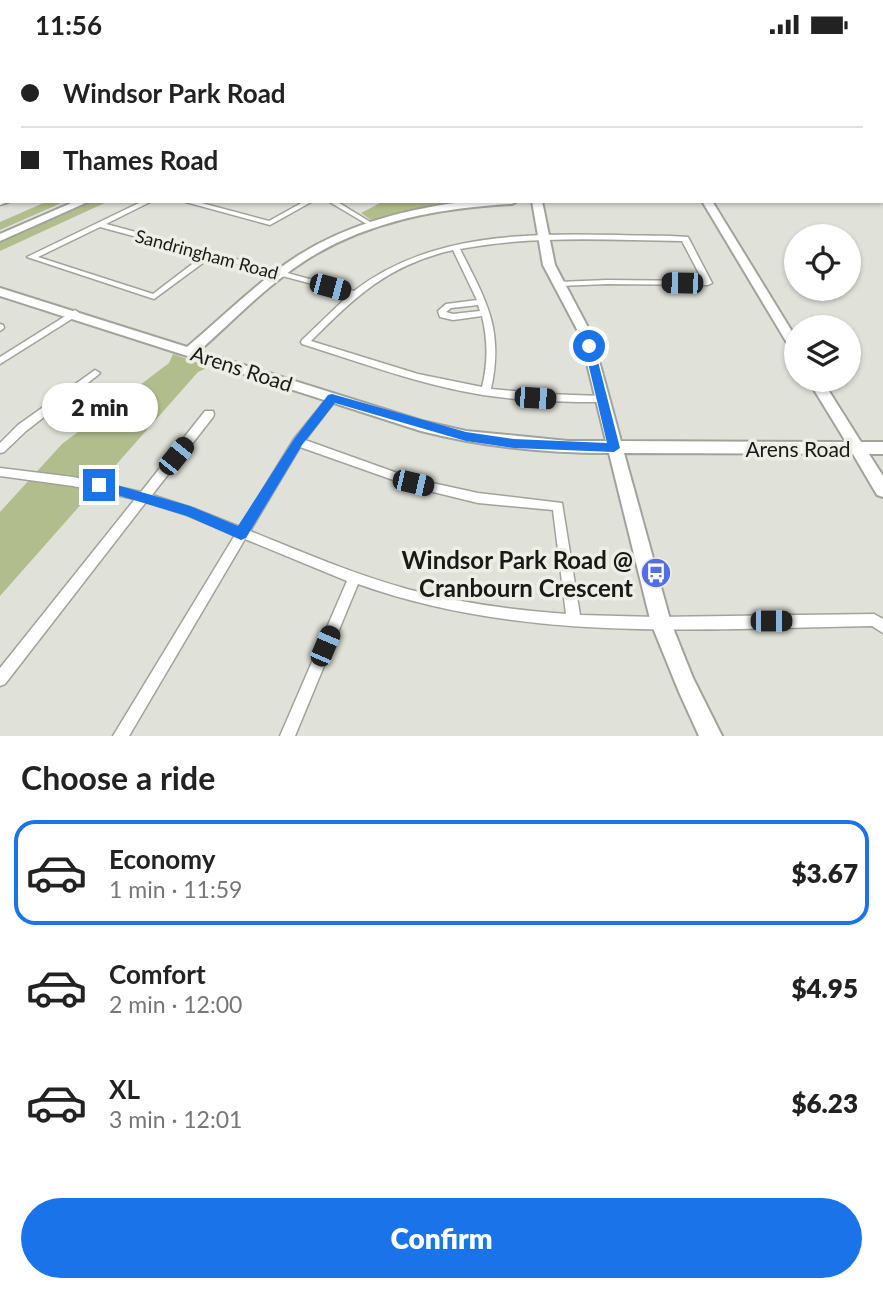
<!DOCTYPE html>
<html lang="en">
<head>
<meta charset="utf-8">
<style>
	:root { --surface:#fff; --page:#f6f6f6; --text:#222; --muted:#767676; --line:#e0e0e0; --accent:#1a73e8 }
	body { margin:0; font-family:Lato,sans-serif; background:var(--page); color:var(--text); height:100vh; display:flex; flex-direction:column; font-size:26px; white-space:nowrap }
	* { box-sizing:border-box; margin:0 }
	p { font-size:23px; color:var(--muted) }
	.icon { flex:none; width:38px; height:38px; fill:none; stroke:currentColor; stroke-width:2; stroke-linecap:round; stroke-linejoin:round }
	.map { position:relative; height:687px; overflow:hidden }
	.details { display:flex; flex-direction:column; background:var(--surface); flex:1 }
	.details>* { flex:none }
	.banner { position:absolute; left:0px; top:0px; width:884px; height:154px; box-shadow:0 2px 5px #0004; display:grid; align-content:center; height:154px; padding:0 21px; background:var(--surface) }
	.tools { position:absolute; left:784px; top:175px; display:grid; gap:14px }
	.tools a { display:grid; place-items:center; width:77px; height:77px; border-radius:50%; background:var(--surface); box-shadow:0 2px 5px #0004; font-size:35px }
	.end { position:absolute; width:32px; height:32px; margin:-16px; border:9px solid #1a73e8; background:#fff; box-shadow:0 0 0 4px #fff }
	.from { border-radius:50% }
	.bubble { position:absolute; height:49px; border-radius:24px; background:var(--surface); box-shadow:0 2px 5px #0004; font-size:23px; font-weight:800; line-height:49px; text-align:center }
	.car { position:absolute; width:21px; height:42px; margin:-21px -10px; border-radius:9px; box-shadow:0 0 5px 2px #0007; background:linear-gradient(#222 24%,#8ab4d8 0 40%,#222 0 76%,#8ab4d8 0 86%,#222 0) }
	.banner b { display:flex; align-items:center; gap:24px; height:66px; font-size:26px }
	.banner b+b { border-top:2px solid var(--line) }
	.banner i { width:18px; height:18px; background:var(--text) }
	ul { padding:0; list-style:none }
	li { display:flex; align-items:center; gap:21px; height:105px; margin:0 14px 10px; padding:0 7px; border:4px solid transparent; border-radius:21px }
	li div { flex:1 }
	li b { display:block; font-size:26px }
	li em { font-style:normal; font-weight:800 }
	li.selected { border-color:var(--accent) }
	li>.icon { width:63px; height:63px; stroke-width:1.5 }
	h2 { padding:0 21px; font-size:32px; line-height:84px }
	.cta { display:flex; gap:14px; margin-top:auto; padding:14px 21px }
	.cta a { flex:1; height:80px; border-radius:42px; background:var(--accent); color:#fff; font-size:28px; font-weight:800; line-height:80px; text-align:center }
	.status { display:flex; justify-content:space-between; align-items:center; height:49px; padding:0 35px; background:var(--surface); direction:ltr }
	.status svg { height:19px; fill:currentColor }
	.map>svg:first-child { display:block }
	.green { fill:#b1bd8c }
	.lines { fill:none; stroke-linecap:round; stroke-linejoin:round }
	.street-casing { stroke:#a1a39b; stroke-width:3 }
	.secondary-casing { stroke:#a1a39b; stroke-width:4 }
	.street { fill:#fff; fill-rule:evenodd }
	.secondary { fill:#fff; fill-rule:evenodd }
	.route { fill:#1a73e8 }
	.labels { text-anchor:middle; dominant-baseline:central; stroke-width:7; stroke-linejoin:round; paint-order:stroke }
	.far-street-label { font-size:18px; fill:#191a17; stroke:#edefe7 }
	.street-label { font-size:21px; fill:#191a17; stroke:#edefe7 }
	.near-poi-label { font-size:24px; font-weight:bold; fill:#191a17; stroke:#edefe7; text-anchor:end }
</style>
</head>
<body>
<div class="status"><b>11:56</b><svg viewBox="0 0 49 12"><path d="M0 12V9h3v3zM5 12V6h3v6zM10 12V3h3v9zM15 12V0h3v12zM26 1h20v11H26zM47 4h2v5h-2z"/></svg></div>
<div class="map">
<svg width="883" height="687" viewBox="0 0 883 687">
	<rect width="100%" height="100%" fill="#e0e2da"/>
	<g class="green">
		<polygon points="48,152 66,152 0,181 0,173"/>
		<polygon points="89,152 109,152 0,202 0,192"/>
		<polygon points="384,152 459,152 371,171 361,164"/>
		<polygon points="173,305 209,318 198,323 0,547 0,463 62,395 169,314"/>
	</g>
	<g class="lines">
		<g class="street-casing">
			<g id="street">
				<polygon points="25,0 30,0 28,2 22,2"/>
				<polygon points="102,0 107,0 105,2 100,2"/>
				<polygon points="145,0 188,0 144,2"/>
				<polygon points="214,0 219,0 217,2 212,2"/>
				<rect x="364" y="0" width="4" height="2"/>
				<rect x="0" y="11" width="2" height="2"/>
				<rect x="0" y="36" width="2" height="2"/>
				<rect x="0" y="53" width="2" height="4"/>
				<rect x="0" y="96" width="2" height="4"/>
				<rect x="0" y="124" width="2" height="4"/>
				<polygon points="0,152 12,152 0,156"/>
				<path d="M143 152H152L106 175 354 242C429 184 527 184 618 186 641 187 665 186 688 188L712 234 708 236 607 235 559 237 555 235 559 233 607 231 703 232 682 192C608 191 533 186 460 200 486 252 504 279 491 340L546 345 601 347 606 350 601 353C562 353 522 352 483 346 421 336 362 314 302 295L301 293 302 291 350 245 211 208 154 250 27 208ZM100 178 204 206 153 245 38 208ZM453 201 477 251 446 255 438 262 440 268 453 271 482 267C488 292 488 314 482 338L418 325 311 292C356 247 388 216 453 201ZM478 256 480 262 453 265 446 263 451 259Z"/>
				<polygon points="182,152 194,152 269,172 305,152 313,152 270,176"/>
				<polygon points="328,152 336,152 375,176 370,177"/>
				<polygon points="75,261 79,264 78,266 0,315 0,308"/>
				<polygon points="0,275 3,276 4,279 0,282"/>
				<polygon points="95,321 100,324 98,326 26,382 4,403 0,404 0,394 18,376"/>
				<path d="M332 346 337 349 305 391 414 430 478 444 562 454 580 566 656 568 874 565 883 570V584L872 577C699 580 523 594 358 535L295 687H280L347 532 245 490 129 687H113L235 486 187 466 146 453 5 635 0 637V619L135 450 73 437 0 427V419L73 428 141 443 205 362H213L214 365 213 368 152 446 195 460 240 478 294 390 329 347ZM300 398 413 438 478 454 553 461 566 565C513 561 459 554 407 540 353 525 302 503 250 482Z"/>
			</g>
		</g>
		<g class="secondary-casing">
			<g id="secondary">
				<polygon points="259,0 266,0 258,2"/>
				<rect x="462" y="0" width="6" height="2"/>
				<polygon points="76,152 90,152 0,192 0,185"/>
				<path d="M470 152H517L512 155C440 159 368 172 306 211 267 236 234 271 199 302L422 372 466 382 568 392H606L580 286 543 216 532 152H542L555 216 592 286 621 392 846 393 808 331H822L861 393H883V405H869L883 427V448L877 446 853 405 624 404 671 574 693 629 722 687H699L679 643 651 574 609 404C546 404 483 398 421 382L0 247V239L187 298C224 267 258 232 299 206 350 174 410 159 470 152Z"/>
				<polygon points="702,152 712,152 796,289 796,303 790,299"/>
			</g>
		</g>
		<use href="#street" class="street"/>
		<use href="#secondary" class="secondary"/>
	</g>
	<polygon class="route" points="589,294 594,297 620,399 614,403 514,399 466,392 335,354 302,396 246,489 241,491 187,467 94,439 92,436 99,431 190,457 238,477 294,390 328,346 332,345 466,383 514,390 607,394 584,297"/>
	<defs>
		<g id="bus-disc" transform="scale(1.575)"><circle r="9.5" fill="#526ee3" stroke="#edefe7"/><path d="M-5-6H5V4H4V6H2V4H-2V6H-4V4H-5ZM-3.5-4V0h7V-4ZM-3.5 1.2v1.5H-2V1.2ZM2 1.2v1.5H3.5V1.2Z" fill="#fff"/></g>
	</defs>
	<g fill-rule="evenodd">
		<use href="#bus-disc" x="656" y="524"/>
	</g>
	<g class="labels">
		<g class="far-street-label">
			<text transform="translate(207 205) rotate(15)">Sandringham Road</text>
		</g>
		<g class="street-label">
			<text transform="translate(242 319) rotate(18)">Arens Road</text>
			<text x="798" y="399">Arens Road</text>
		</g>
		<g class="near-poi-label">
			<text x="633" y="510">Windsor Park Road @<tspan x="633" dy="28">Cranbourn Crescent</tspan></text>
		</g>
	</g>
</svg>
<div class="tools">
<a><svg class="icon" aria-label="locate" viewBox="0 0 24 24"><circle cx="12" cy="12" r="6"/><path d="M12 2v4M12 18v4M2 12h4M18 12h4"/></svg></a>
<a><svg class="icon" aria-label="layers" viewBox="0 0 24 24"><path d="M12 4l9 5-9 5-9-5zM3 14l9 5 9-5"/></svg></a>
</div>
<i class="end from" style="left:589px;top:297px"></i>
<i class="end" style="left:99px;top:436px"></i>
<div class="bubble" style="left:42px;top:334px;width:116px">2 min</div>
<i class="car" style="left:682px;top:234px;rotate:271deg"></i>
<i class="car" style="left:330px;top:238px;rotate:105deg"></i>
<i class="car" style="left:535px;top:349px;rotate:94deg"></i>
<i class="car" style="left:176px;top:407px;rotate:39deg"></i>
<i class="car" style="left:413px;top:434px;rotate:103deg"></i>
<i class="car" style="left:771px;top:572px;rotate:90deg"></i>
<i class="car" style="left:325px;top:597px;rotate:23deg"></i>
<div class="banner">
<b><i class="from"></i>Windsor Park Road</b>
<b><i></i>Thames Road</b>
</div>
</div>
<section class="details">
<h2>Choose a ride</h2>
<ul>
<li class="selected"><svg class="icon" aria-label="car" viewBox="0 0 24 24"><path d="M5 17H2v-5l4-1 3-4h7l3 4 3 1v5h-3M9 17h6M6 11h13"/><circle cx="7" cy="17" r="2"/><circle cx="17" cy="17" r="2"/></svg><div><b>Economy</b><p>1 min · 11:59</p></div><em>$3.67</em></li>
<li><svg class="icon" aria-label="car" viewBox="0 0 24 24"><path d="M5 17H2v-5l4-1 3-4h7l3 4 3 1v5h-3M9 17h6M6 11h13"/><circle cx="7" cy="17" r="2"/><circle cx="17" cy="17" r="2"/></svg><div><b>Comfort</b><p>2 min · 12:00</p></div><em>$4.95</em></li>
<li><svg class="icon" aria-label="car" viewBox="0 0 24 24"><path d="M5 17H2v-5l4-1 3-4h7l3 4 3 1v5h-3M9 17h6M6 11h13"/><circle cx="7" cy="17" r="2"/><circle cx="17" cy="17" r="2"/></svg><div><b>XL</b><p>3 min · 12:01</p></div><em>$6.23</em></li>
</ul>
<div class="cta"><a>Confirm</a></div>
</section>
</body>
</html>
